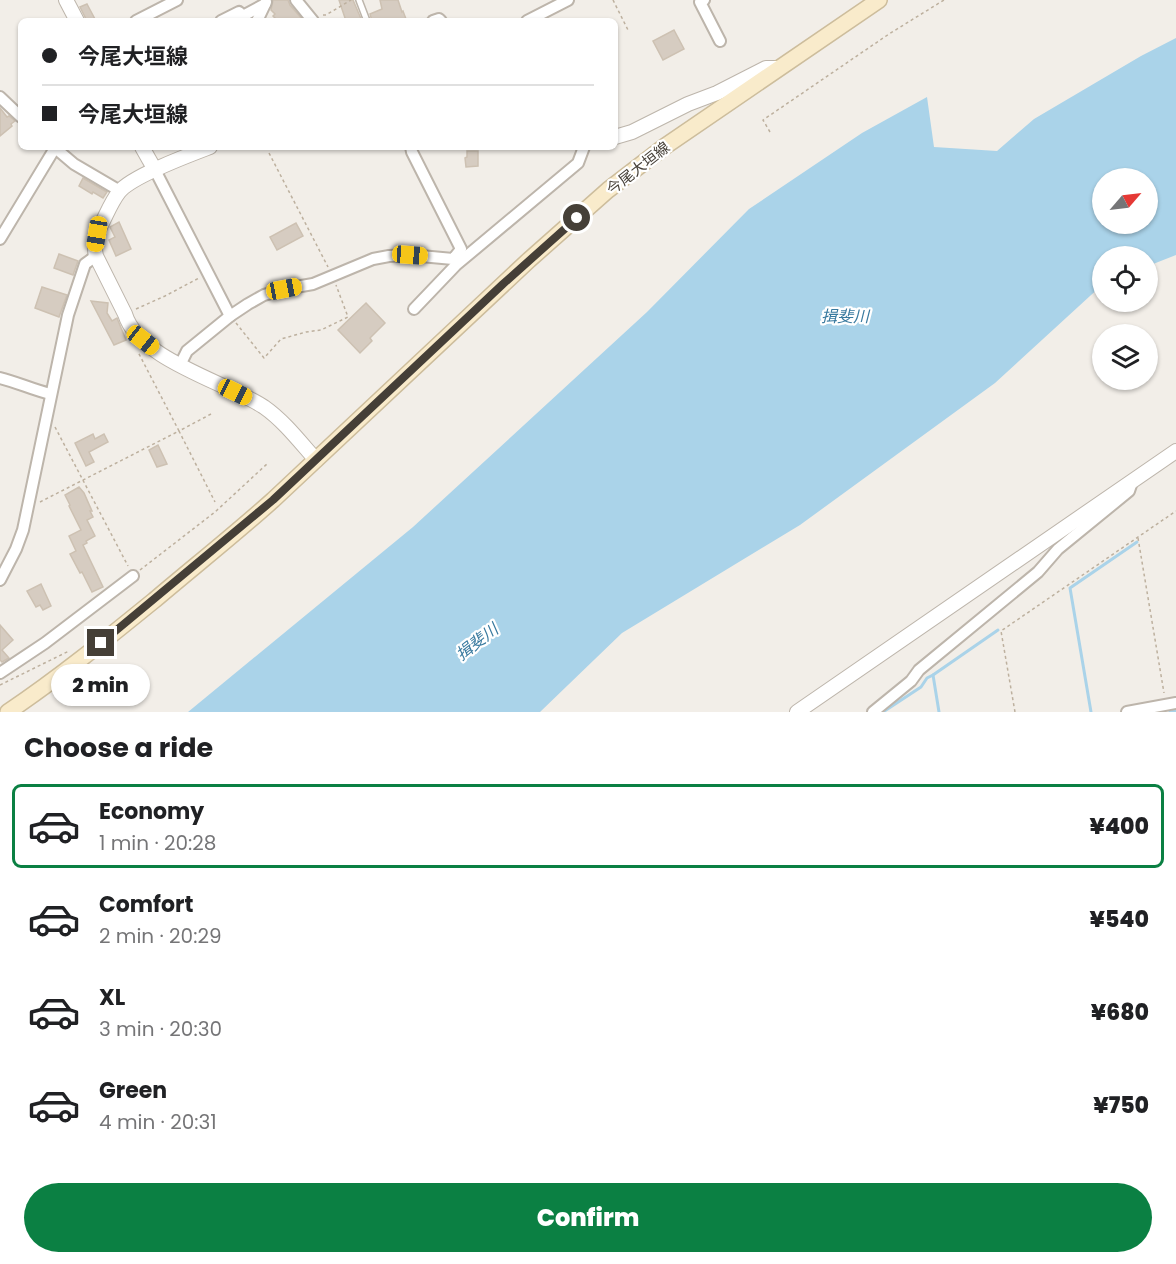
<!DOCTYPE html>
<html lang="en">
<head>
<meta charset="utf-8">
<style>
	:root { --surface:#fff; --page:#f6f6f6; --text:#202124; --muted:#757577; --line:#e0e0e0; --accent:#0b8043 }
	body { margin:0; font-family:Poppins,"Noto Sans JP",sans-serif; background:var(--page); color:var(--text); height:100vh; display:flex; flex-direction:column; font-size:22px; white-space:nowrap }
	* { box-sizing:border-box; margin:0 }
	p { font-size:20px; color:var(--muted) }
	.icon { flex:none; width:33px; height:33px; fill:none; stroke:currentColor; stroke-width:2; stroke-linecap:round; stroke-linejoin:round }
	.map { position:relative; height:712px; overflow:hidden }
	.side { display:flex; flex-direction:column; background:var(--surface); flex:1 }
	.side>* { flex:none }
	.banner { position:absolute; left:18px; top:18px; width:600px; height:132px; border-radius:9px; box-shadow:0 2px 4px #0004; display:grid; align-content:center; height:132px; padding:0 24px; background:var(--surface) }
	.needle { width:39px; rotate:62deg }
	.buttons { position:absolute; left:1092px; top:168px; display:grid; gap:12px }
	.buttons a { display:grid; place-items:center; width:66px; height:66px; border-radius:50%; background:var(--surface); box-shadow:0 2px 4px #0004; font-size:30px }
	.end { position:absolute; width:27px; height:27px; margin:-14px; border:8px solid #453f37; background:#fff; box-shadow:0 0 0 3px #fff }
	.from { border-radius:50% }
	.bubble { position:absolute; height:42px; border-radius:21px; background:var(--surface); box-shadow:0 2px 4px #0004; font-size:20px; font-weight:800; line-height:42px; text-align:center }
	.car { position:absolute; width:18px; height:36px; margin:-18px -9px; border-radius:8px; box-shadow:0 0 4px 2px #0007; background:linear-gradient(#f5c518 24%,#345 0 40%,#f5c518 0 76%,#345 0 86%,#f5c518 0) }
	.banner b { display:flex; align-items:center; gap:21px; height:57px; font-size:22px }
	.banner b+b { border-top:2px solid var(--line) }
	.banner i { width:15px; height:15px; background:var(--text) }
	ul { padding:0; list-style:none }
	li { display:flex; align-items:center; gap:18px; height:84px; margin:0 12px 9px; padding:0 12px; border:3px solid transparent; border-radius:9px }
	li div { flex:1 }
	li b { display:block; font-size:22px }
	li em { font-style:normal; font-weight:800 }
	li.on { border-color:var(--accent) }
	li>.icon { width:54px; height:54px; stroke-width:1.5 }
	h2 { padding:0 24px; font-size:27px; line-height:72px }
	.action { display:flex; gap:12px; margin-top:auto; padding:12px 24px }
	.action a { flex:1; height:69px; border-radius:36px; background:var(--accent); color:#fff; font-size:24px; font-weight:800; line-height:69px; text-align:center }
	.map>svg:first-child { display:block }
	.water { fill:#aad3e9; fill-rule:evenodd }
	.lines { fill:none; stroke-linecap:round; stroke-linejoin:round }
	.stream { stroke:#aad3e9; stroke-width:3 }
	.building { fill:#d6ccc1; stroke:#cdc1b2; stroke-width:1.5 }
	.service-casing { stroke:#bdb5ab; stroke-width:8 }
	.minor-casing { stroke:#bdb5ab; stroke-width:14 }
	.tertiary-casing { stroke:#bdb5ab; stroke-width:16 }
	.secondary-casing { stroke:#cdbd9c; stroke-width:18 }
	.path { stroke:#bdb09e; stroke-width:1.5; stroke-dasharray:3 3; stroke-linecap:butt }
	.service { stroke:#fff; stroke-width:5 }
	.minor { stroke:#fff; stroke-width:10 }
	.tertiary { stroke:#fff; stroke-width:14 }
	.secondary { stroke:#f9ebcb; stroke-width:15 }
	.route { stroke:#453f37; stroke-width:8 }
	.labels { text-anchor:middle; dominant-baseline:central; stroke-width:4.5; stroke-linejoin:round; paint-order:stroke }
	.street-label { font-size:15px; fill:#453f37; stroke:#fff }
	.water-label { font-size:16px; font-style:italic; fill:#397a9f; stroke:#fff }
</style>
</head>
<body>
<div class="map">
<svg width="1176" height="712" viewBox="0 0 1176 712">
	<rect width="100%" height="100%" fill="#f2eee8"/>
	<path class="water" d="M1176 38V255L1148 266V256H1102V285L995 383 800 525 622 633 540 712H188L413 527 647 312 749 209 862 133 927 97 934 147 997 151 1034 119 1141 56ZM1102 178H1148V224H1102Z"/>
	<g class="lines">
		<g class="stream">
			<polyline points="933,675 998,630"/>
			<polyline points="883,712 921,687 927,678 933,675 939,712"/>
			<polyline points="1091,712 1070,588 1137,542"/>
			<polyline points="1170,712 1176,711"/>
		</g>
	</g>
	<g class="building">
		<polygon points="273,0 288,0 290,5 303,20 278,21 273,16 275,14 271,10"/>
		<polygon points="339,0 353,0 362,21 346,21"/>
		<polygon points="380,0 398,0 402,12 403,11 406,19 403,19 404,21 372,21 370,14 382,9"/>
		<polygon points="87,4 96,21 87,21 80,7"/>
		<polygon points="674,30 684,49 663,60 653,41"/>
		<polygon points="0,108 7,117 9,116 15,121 11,124 12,126 0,136"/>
		<polygon points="467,151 478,151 478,166 466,167 465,158 467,157"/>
		<polygon points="83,178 107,192 103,198 93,192 92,194 79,186"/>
		<polygon points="119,222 131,249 116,256 109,240 115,237 110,227"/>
		<polygon points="296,223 303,236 277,250 270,237"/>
		<polygon points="59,254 78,261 73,275 54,268"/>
		<polygon points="42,287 67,295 59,317 35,308"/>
		<polygon points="91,301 108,303 107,313 112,321 117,318 126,340 114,345"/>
		<polygon points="366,303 385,323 370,338 372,341 360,353 338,330"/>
		<polygon points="93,434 95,439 104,434 108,442 89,452 94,462 86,466 75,443"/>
		<polygon points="158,445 167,464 157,467 149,450"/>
		<polygon points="79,487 84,493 92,511 90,511 93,517 87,520 95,536 86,541 87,543 83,545 103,587 92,592 82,572 80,573 70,554 76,551 69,536 81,530 69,506 70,505 65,495"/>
		<polygon points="41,584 51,606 43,610 40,605 36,607 27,591"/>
		<polygon points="0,625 13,640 2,650 9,658 2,662 0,660"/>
	</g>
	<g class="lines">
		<g class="service-casing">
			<polyline id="service" points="359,0 367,21"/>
		</g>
		<g class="minor-casing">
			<g id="minor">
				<polyline points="296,0 313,21"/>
				<polyline points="704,0 700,2 720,41"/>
				<polyline points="136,21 177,0"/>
				<polyline points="221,21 239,12 243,16 265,4"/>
				<polyline points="257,21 266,2"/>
				<polyline points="433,21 439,19 441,21"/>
				<polyline points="527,21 568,0"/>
				<polyline points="0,97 21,117"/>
				<polyline points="54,147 74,164 120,191"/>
				<polyline points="155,170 230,316"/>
				<polyline points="0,239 55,148"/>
				<polyline points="414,309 456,265 578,163 584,147"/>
				<polyline points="180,365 187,351 230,316 248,304 264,295 284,289 313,284 373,259 389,256 410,255 453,259 461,249 412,152 411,147"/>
				<path d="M0 378C17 382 33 390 51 394"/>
				<polyline points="0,580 16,549 23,530 68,315 85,264 96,256"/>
				<polyline points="0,673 45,643 133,576"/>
				<polyline points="873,712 911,681 919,670 1038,572 1058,549 1129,491 1132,482"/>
				<polyline points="1127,712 1176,703"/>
			</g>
		</g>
		<g class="tertiary-casing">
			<g id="tertiary">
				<polyline points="66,0 77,21"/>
				<polyline points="615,137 632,132 688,104 717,93 766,68 779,68"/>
				<polyline points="142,147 155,170"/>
				<path d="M210 147C189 155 132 176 119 192 112 201 108 211 103 221 97 233 93 243 96 256L125 314C139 360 226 382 264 407 284 421 300 442 316 460"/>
				<polyline points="797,712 1176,451"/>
			</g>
		</g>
		<g class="secondary-casing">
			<path id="secondary" d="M8 712C60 677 109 637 157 598 196 565 235 534 273 500L529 260 608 190 664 147 879 0"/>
		</g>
		<g class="path">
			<polyline points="613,0 629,32"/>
			<polyline points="323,15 326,15 351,0"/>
			<polyline points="770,132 763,120 889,34 944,0"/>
			<polyline points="269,147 269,153 328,267"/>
			<polyline points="136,309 165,296 199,278"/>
			<polyline points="236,323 264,358 281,339 306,332 321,330 348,317 336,285"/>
			<polyline points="211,414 179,431 215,502"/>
			<polyline points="55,427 128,566"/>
			<polyline points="40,502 179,431 138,352"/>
			<polyline points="1138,538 1164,693"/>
			<polyline points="140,570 215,512 268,463"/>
			<polyline points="0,685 69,651"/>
			<polyline points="1015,712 1001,631 1176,511"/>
		</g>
		<use href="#service" class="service"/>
		<use href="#minor" class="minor"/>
		<use href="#tertiary" class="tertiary"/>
		<use href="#secondary" class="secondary"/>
	</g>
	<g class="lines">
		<polyline class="route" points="101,643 273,500 503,284 577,218"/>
	</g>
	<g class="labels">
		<g class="street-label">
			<text transform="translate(638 168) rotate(-38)">今尾大垣線</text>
		</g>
		<g class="water-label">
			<text x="845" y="316">揖斐川</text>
			<text transform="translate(477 642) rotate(-38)">揖斐川</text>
		</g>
	</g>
</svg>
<div class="buttons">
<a><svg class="needle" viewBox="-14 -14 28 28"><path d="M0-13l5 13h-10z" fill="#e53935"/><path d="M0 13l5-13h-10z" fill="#757577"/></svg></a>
<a><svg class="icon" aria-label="locate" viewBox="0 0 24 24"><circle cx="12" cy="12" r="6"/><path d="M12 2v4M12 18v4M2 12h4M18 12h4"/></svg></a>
<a><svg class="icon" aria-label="layers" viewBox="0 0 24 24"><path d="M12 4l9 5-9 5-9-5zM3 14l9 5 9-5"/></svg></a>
</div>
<i class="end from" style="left:577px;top:218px"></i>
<i class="end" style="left:101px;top:643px"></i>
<div class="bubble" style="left:51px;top:664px;width:99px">2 min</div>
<i class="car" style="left:97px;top:234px;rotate:189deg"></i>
<i class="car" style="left:410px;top:255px;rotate:94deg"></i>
<i class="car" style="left:284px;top:289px;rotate:79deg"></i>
<i class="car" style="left:143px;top:340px;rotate:128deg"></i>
<i class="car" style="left:235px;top:392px;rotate:116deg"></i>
<div class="banner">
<b><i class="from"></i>今尾大垣線</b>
<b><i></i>今尾大垣線</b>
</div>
</div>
<section class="side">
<h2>Choose a ride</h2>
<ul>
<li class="on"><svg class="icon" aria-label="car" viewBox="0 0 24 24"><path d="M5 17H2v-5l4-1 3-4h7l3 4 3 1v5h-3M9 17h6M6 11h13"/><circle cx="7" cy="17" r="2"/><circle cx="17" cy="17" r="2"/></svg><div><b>Economy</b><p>1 min · 20:28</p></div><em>¥400</em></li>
<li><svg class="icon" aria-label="car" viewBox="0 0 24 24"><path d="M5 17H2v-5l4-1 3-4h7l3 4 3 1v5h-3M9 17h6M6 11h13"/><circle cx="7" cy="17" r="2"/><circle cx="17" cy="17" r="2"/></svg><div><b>Comfort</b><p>2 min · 20:29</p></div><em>¥540</em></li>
<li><svg class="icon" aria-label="car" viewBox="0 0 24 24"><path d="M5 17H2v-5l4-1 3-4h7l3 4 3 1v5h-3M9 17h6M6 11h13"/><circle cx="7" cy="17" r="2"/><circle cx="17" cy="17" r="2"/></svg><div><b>XL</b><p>3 min · 20:30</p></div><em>¥680</em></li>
<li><svg class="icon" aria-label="car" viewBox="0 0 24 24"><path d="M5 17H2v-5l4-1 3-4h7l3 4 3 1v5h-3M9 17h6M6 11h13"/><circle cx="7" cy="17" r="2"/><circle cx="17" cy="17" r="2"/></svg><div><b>Green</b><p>4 min · 20:31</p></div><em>¥750</em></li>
</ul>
<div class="action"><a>Confirm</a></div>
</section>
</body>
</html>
